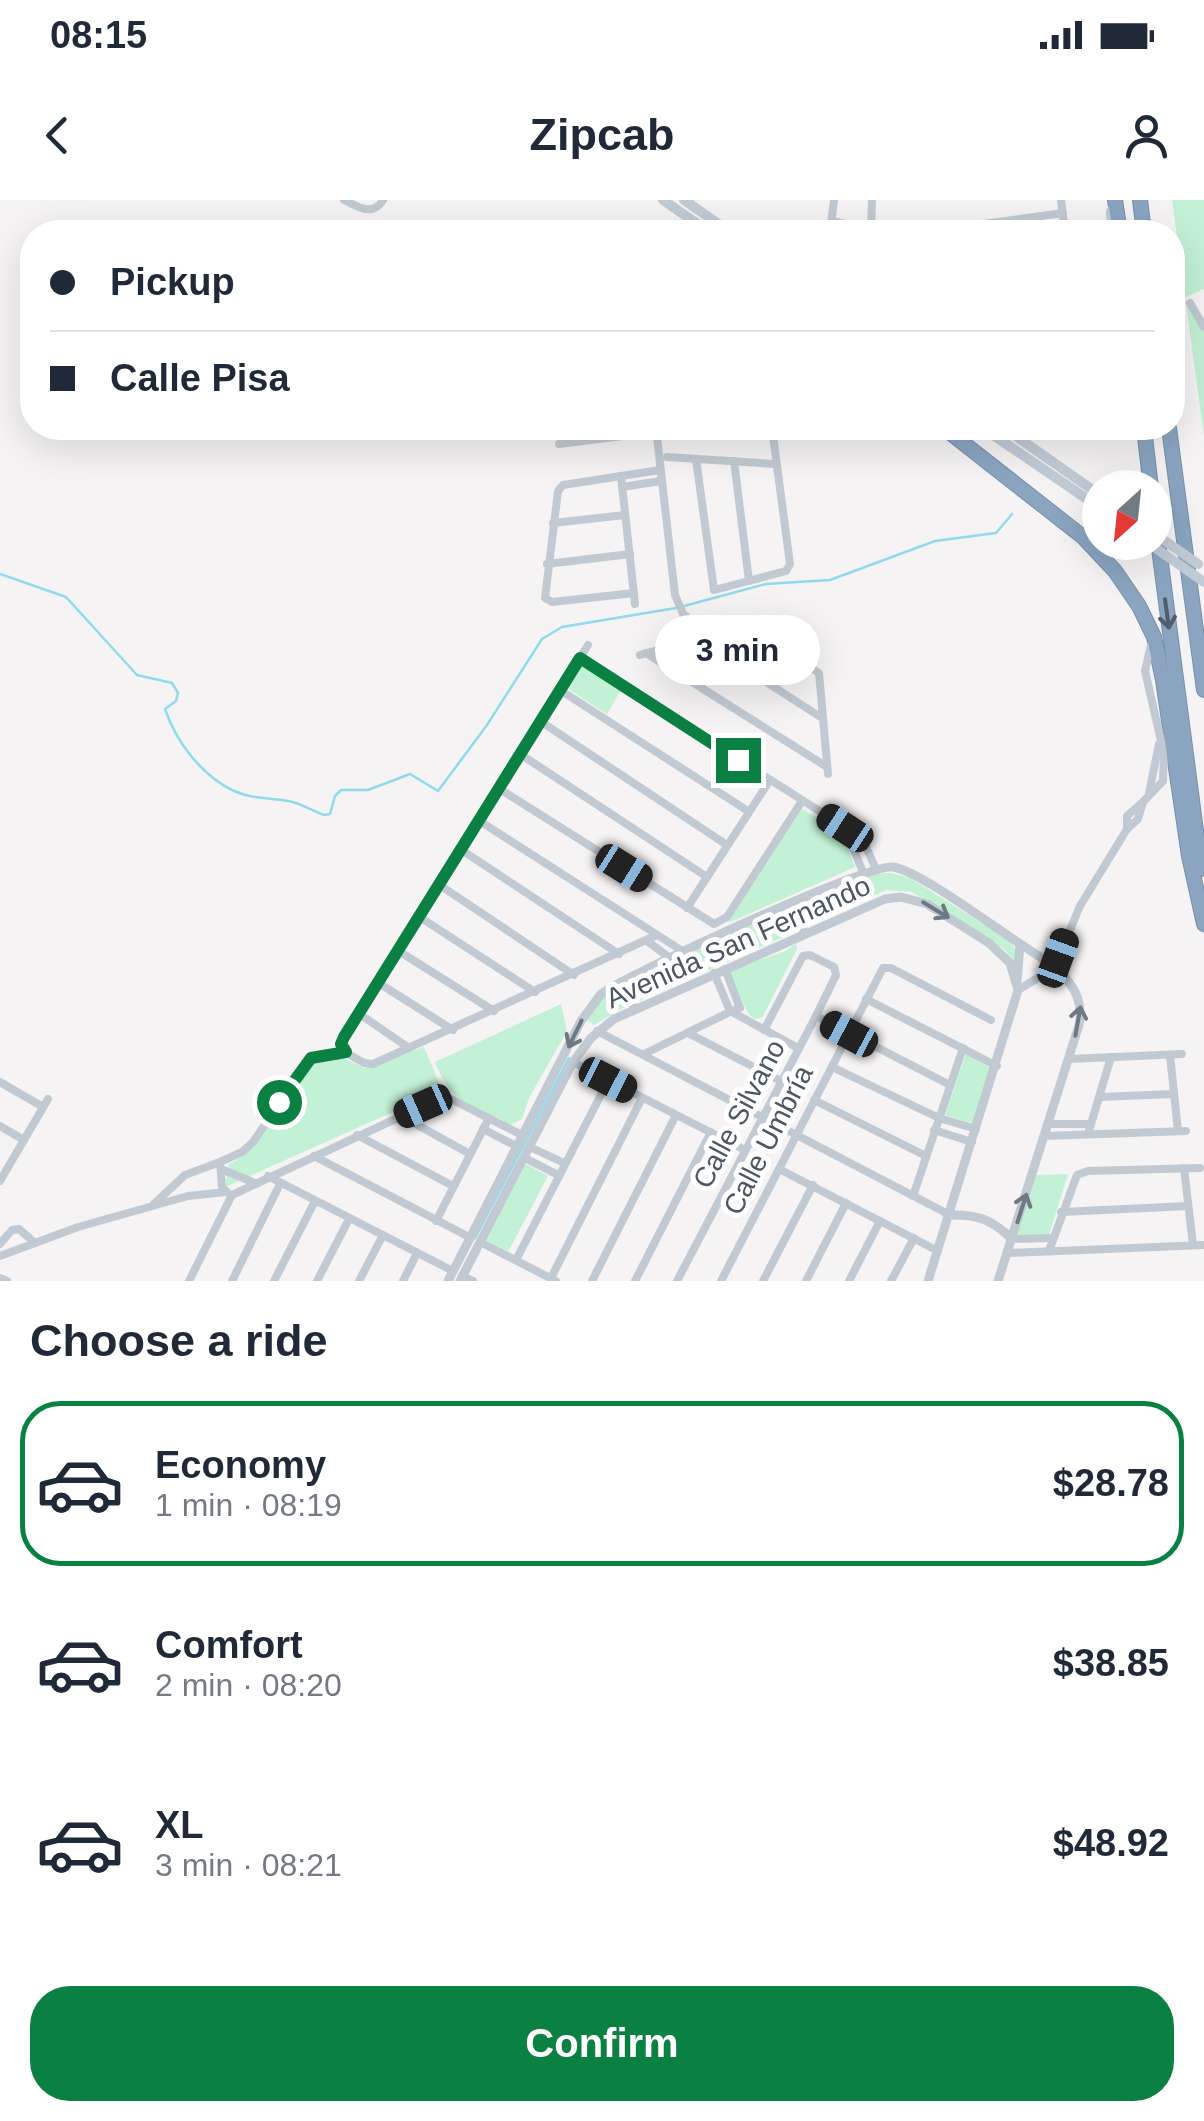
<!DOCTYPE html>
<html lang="en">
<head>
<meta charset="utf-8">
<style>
	:root { --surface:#fff; --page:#f6f6f7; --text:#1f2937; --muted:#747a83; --line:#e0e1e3; --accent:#0b8043 }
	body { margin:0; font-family:Arial,sans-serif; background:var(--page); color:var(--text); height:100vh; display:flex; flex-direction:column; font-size:38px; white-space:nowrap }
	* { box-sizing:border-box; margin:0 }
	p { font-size:32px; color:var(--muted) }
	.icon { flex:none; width:55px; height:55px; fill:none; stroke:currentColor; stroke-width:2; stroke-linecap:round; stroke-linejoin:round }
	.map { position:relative; height:1081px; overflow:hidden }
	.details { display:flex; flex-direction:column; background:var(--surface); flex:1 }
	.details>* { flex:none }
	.banner { position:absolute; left:20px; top:20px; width:1165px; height:220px; border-radius:40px; box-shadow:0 10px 40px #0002; display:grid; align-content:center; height:220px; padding:0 30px; background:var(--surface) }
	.needle { width:65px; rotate:207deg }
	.tools { position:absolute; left:1082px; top:270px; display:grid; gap:20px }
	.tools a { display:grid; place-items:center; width:90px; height:90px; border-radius:50%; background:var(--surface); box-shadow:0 10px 40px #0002; font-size:50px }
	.end { position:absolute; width:45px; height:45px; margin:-22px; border:12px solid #0b8043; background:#fff; box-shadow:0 0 0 5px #fff }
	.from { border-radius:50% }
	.bubble { position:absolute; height:70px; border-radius:35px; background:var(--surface); box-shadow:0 10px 40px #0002; font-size:32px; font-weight:700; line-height:70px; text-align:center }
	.car { position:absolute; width:30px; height:60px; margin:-30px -15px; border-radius:12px; box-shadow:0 0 8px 2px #0007; background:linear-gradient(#222 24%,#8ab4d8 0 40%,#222 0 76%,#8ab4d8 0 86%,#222 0) }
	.banner b { display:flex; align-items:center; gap:35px; height:95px; font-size:38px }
	.banner b+b { border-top:2px solid var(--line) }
	.banner i { width:25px; height:25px; background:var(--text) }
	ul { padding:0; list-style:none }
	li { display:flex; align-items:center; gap:30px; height:165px; margin:0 20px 15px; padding:0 10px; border:5px solid transparent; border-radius:40px }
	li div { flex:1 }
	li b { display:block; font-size:38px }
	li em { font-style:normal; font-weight:700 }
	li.current { border-color:var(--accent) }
	li>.icon { width:90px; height:90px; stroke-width:1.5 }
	h2 { padding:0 30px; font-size:45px; line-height:120px }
	.button { display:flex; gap:20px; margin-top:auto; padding:20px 30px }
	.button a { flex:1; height:115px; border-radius:40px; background:var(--accent); color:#fff; font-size:40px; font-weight:700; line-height:115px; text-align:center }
	.status { display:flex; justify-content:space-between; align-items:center; height:70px; padding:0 50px; background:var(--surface); direction:ltr }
	.status svg { height:28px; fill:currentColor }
	header { display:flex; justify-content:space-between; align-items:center; height:130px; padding:0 30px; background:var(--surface); font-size:45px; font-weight:700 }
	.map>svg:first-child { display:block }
	.green { fill:#c3f1d5 }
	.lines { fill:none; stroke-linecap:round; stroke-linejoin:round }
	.stream { stroke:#90daee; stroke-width:2.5 }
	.motorway-casing { stroke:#7690ad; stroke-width:16 }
	.minor { stroke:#c1cad2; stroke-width:8 }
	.tertiary { stroke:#c1cad2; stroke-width:9 }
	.secondary { stroke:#c1cbd6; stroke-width:10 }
	.motorway { stroke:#8ba5c1; stroke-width:14 }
	.secondary-bridge { stroke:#c1cbd6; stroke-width:10 }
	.oneway { stroke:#505e6b }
	.oneway2 { stroke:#6e7983 }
	.route { stroke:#0b8043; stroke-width:12 }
	.labels { text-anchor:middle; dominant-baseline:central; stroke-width:10; stroke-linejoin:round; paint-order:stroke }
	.street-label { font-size:28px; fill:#4a5661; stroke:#fff }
</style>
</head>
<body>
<div class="status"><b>08:15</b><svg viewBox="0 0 49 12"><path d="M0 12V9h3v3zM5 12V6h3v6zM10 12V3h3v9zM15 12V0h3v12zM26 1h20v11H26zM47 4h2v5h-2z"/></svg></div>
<header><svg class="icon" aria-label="back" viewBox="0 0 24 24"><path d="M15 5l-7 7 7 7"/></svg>Zipcab<svg class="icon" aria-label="person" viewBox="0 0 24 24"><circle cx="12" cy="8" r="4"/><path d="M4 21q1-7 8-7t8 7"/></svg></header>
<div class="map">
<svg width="1204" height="1081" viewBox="0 0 1204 1081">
	<rect width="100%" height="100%" fill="#f5f3f3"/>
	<g class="green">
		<polygon points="1172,0 1204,0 1204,89 1184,98 1204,132 1204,236"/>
		<polygon points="580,466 584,466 621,490 607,514 568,489"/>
		<polygon points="802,609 842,633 855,667 728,723"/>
		<polygon points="891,673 910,678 1010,741 1016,751 1015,762 1004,749 912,692 887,690 809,721 800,714 805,701 872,674"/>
		<polygon points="779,712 788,717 791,731 785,736 637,802 627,782"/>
		<polygon points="796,744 797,749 762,818 754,819 748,813 727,770 784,752"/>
		<polygon points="619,785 628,805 594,825 584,818 589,809"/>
		<path d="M561 804 567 831 529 898 522 919 506 927 503 920C467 907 450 899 435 862Z"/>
		<path d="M424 847 442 890 225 987 229 964C260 952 290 888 307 861L342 857 364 868Z"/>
		<polygon points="966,854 991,868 974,924 945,915"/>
		<polygon points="522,962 548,976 508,1052 484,1039"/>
		<polygon points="1068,974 1049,1035 1017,1035 1035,975"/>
	</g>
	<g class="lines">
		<g class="stream">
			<path d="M0 374 66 397 137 475 172 483 178 493 176 501 165 509C176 542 202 576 234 591 252 599 270 598 288 601 300 603 313 611 324 615L330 614 335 596 341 590H368L410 574 438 591 487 525 542 439 562 427 676 408"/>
			<polyline points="684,406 766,384 830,380 935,341 996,333 1012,314"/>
			<polyline points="475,1038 569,858"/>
		</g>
		<g class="motorway-casing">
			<g id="motorway">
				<polyline points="1115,0 1120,32"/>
				<polyline points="1140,0 1144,32"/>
				<polyline points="944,228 1083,337 1115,371 1139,406 1154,437 1163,480 1189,656 1204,724"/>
				<polyline points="1144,228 1151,288"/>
				<polyline points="1169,228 1204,490"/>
				<polyline points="1155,318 1201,669"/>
			</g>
		</g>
		<g class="minor">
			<path d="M344 0C358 7 373 17 383 0"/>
			<polyline points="1061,0 1065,32"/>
			<polyline points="832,21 871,30"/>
			<polyline points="871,30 872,0"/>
			<polyline points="830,32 834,0"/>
			<polyline points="925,32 1063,13"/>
			<polyline points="1190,103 1204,127"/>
			<polyline points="656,228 675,395 694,440"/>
			<polyline points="640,234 656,233"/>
			<polyline points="559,244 631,235"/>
			<polyline points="667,257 775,264"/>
			<polyline points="696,259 714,390 786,371 790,364 772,228"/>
			<polyline points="734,261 749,381"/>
			<polyline points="621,276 635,404"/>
			<polyline points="622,287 661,281"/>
			<polyline points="553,323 625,315"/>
			<polyline points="547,364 630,354"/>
			<polyline points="634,393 552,402 545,398 558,291 563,285 660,270"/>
			<polyline points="686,416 705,436"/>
			<polyline points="698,438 822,518"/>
			<polyline points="646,453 827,567"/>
			<polyline points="640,455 746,425 819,473 828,574"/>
			<polyline points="579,458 854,633 864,642 875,667"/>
			<polyline points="560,490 748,611"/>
			<polyline points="540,521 727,645"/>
			<polyline points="520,554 707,677"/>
			<polyline points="498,588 714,724 727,717 802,601"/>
			<polyline points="1149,593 1159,544"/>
			<polyline points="478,620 684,752"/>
			<polyline points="845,629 863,672"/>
			<polyline points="1127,629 1127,616 1143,602"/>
			<polyline points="460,649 619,754"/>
			<polyline points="438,684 574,775"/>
			<polyline points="687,708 770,580"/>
			<polyline points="418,716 535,792"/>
			<polyline points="647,741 670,758"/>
			<polyline points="397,750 494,811"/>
			<polyline points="725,769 740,808"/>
			<polyline points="714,773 730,811 798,848"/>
			<polyline points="377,782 453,830"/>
			<polyline points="1018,790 1054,768 1080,706 1127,629 1138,619 1143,602 1163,581 1164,554 1145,471 1151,445"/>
			<polyline points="866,799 997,866"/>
			<polyline points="358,813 409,848"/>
			<polyline points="816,816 950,885"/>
			<polyline points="597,831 950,1015"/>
			<polyline points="688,833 781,881"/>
			<polyline points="345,852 341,844 343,837 588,445"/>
			<polyline points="345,852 364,863 373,864 657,735"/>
			<polyline points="644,854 740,807"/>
			<polyline points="1170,855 1178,931"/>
			<polyline points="1069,859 1182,854"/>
			<polyline points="573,862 745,950"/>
			<polyline points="832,867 939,918 976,929"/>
			<polyline points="0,882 43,907"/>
			<polyline points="1100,897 1174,894"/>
			<polyline points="814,900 926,956"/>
			<polyline points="401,916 470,954"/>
			<polyline points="1049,924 1091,924"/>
			<polyline points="0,926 24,940"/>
			<polyline points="483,929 518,947"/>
			<polyline points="934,930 972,942"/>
			<polyline points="1088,934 1111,857"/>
			<polyline points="357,935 453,986"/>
			<polyline points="1045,936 1186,931"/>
			<polyline points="530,947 564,963"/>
			<polyline points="314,956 471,1038"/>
			<polyline points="525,958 558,975"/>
			<polyline points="1184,968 1193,1045"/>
			<polyline points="221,969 255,983"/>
			<polyline points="779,969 938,1051"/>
			<polyline points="268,976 453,1071"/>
			<polyline points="0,981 48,899"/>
			<path d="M228 993 222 987 220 962 242 952 253 942 309 860C321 851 333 858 345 852"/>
			<polyline points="913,996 963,848"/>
			<polyline points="154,1004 185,975 220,962"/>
			<polyline points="1061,1012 1188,1006"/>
			<polyline points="436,1021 489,918"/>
			<polyline points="1012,1039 1053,1038"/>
			<polyline points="480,1042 556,1081"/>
			<polyline points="0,1044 12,1030 19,1029 35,1043"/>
			<polyline points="1049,1051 1077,975 1088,971 1200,968"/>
			<polyline points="1008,1053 1204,1045"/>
			<polyline points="0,1056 78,1027 188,996 226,992"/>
			<polyline points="516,1060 608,881"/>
			<polyline points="462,1076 473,1081"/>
			<polyline points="0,1078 7,1081"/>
			<polyline points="551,1078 642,898"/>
			<polyline points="189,1081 232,995 445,896 524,936"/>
			<polyline points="232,1081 280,984"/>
			<polyline points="274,1081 315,1001"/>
			<polyline points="317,1081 349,1019"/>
			<polyline points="359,1081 383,1035"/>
			<polyline points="403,1081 417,1053"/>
			<polyline points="592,1081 676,915"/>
			<polyline points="635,1081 711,932"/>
			<polyline points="677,1081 816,816 836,775 834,767 810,755 803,756 764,830"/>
			<polyline points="721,1081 883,768 891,768 991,820"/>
			<polyline points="763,1081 813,985"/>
			<polyline points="806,1081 846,1003"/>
			<polyline points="849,1081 880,1021"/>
			<polyline points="891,1081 914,1038"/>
		</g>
		<g class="tertiary">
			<polyline points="791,704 805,733"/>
			<polyline points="1017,781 1020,744"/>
			<polyline points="621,782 635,809"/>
			<path d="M950 1015C978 1014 992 1020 1012 1039"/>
			<path d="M448 1081 581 821 601 794C630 773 869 663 893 667 920 671 995 728 1022 745 1052 765 1087 784 1079 825L998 1081"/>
			<polyline points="460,1081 573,862 591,838 614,819 885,699 901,697 927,704 989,743 1010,763 1018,790 928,1081"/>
		</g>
		<g class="secondary">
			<polyline points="663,0 709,32"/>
			<polyline points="684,0 730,32"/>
			<polyline points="1111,11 1112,32"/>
			<polyline points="983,228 1100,308"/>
			<polyline points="1004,228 1100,295"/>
		</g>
		<use href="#motorway" class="motorway"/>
		<g class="secondary-bridge">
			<polyline points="1155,334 1198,364"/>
			<polyline points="1147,342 1204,382"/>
		</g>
	</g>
	<defs><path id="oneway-shaft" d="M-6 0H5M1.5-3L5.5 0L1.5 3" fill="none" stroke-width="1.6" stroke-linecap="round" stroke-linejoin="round" transform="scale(2.5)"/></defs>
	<use class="oneway" href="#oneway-shaft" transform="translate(1167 414) rotate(82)"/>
	<g class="oneway2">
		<use href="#oneway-shaft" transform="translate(936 710) rotate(31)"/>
		<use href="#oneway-shaft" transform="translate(1078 821) rotate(-80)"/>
		<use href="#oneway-shaft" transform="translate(575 834) rotate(116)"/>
		<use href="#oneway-shaft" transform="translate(1022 1008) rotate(-72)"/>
	</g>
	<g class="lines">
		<polyline class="route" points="279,902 311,858 346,852 341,844 344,837 580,458 738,560"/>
	</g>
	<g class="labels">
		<g class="street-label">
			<text transform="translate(738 742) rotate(-24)">Avenida San Fernando</text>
			<text transform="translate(739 914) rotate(-62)">Calle Silvano</text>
			<text transform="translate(768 940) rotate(-63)">Calle Umbría</text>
		</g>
	</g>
</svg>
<div class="tools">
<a><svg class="needle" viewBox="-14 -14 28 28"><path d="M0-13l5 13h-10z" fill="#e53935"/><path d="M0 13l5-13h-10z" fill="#747a83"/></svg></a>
</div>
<i class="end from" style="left:279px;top:902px"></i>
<i class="end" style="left:738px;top:560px"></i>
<div class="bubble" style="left:655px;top:415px;width:165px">3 min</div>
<i class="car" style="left:845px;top:628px;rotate:303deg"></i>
<i class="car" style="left:624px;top:668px;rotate:122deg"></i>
<i class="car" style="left:1058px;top:758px;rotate:20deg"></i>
<i class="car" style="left:849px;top:834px;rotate:298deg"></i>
<i class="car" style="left:608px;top:880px;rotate:117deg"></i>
<i class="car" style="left:423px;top:906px;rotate:246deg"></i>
<div class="banner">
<b><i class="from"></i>Pickup</b>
<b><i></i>Calle Pisa</b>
</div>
</div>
<section class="details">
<h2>Choose a ride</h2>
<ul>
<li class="current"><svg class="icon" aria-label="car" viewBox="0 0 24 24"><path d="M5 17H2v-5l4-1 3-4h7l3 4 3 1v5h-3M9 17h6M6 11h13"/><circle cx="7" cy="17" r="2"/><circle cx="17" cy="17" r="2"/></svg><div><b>Economy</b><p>1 min · 08:19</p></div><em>$28.78</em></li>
<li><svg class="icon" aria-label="car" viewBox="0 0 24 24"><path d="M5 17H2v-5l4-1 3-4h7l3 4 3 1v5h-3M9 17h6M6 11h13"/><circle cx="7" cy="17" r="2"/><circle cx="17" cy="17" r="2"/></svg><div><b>Comfort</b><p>2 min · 08:20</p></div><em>$38.85</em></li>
<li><svg class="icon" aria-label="car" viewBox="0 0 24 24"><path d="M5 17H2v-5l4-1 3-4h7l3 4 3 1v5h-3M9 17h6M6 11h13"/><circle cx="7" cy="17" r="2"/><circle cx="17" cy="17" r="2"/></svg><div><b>XL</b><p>3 min · 08:21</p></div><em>$48.92</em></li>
</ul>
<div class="button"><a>Confirm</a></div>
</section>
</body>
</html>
